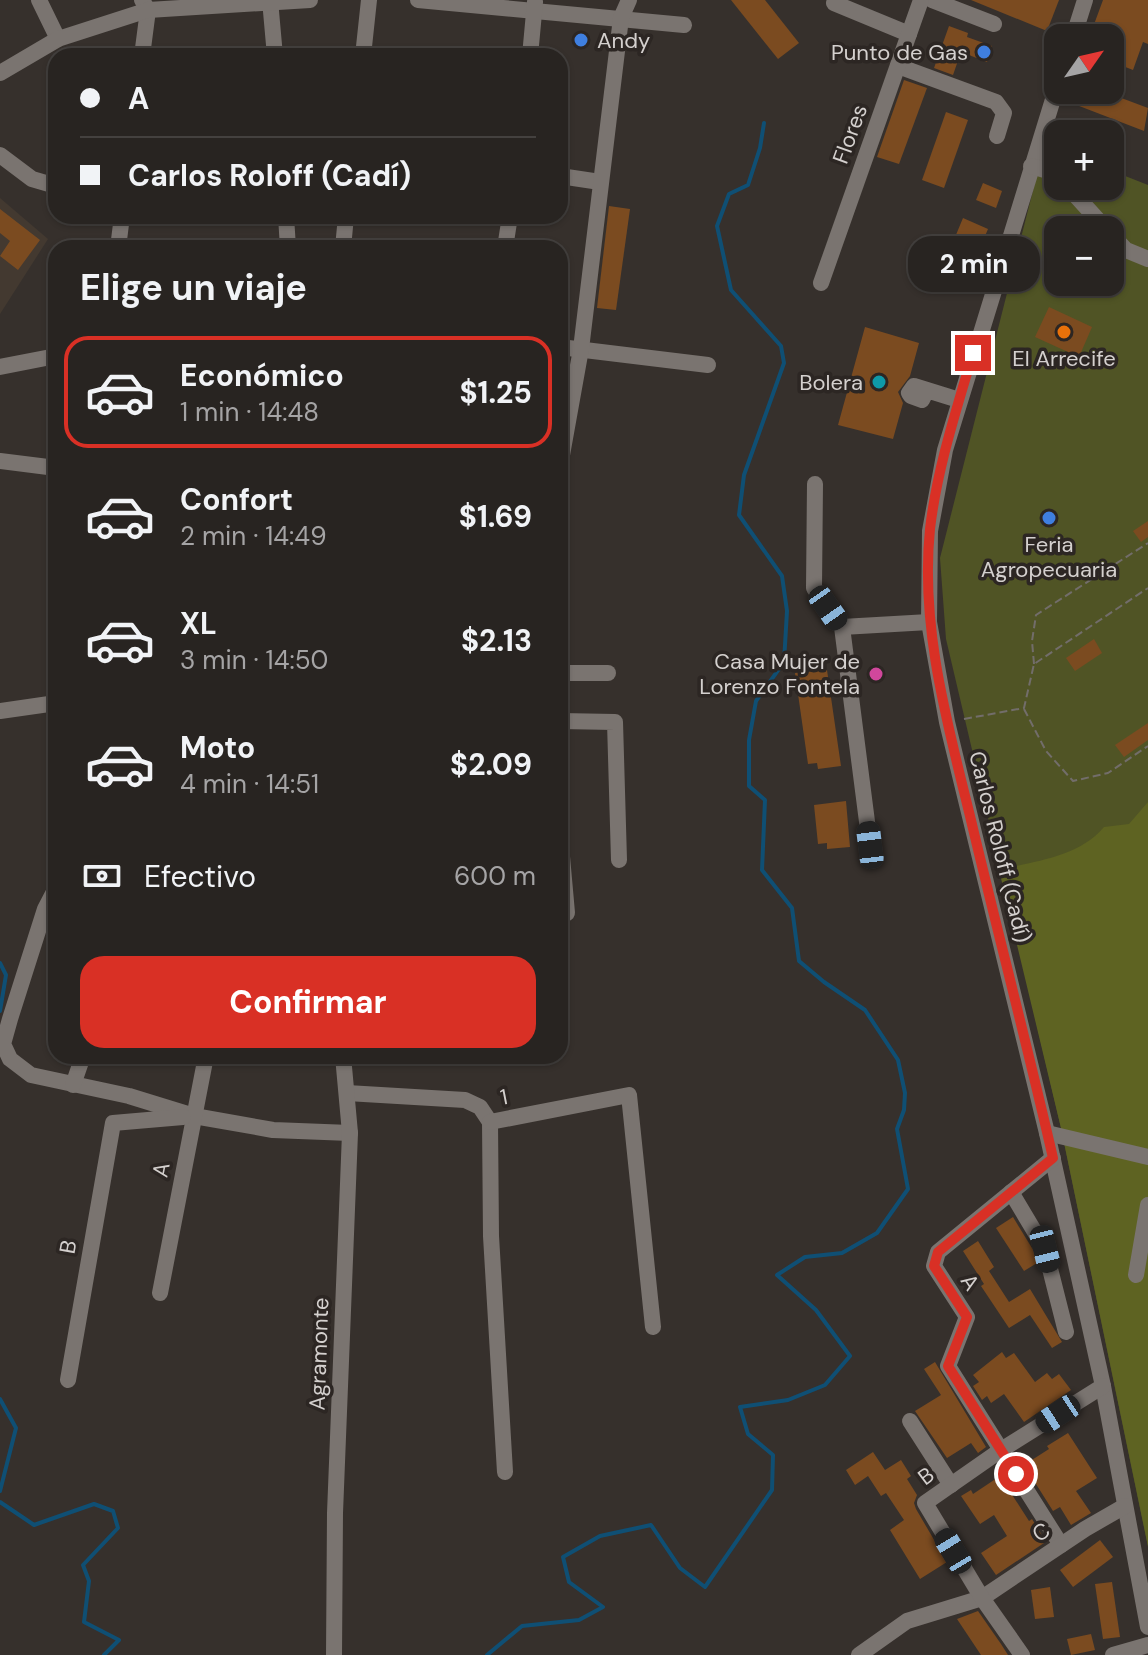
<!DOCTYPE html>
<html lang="es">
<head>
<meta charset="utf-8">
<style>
	:root { --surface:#282421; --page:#302c2a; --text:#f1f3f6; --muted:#a5a4a5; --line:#44413f; --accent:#d93025 }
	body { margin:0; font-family:"DM Sans",sans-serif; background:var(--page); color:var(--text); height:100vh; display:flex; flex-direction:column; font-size:30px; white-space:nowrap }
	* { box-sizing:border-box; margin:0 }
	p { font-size:26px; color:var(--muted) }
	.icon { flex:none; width:44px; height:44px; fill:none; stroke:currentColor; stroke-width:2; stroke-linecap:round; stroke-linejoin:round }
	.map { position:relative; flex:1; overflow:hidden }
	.sheet { position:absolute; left:48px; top:240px; width:520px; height:824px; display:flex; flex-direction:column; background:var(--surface); border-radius:24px; box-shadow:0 2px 6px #0004,0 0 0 2px var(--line) }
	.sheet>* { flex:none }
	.guide { position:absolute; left:48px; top:48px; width:520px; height:176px; border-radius:24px; box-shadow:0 2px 6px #0004,0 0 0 2px var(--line); display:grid; align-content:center; height:176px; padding:0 32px; background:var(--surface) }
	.needle { width:52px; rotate:56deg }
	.fabs { position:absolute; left:1044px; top:24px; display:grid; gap:16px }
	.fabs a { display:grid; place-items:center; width:80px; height:80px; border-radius:16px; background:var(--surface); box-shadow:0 2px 6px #0004,0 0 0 2px var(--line); font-size:40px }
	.end { position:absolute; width:36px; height:36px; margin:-18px; border:10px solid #d93025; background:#fff; box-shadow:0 0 0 4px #fff }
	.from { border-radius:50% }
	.bubble { position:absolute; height:56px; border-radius:24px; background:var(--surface); box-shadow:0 2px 6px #0004,0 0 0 2px var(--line); font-size:26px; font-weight:700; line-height:56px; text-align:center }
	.car { position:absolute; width:24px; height:48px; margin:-24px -12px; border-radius:10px; box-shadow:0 0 6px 2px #0007; background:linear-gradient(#222 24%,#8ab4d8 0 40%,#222 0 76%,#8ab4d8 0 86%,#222 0) }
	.guide b { display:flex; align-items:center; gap:28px; height:76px; font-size:30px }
	.guide b+b { border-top:2px solid var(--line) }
	.guide i { width:20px; height:20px; background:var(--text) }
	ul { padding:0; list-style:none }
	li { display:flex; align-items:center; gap:24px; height:112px; margin:0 16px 12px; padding:0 16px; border:4px solid transparent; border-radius:24px }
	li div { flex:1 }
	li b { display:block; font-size:30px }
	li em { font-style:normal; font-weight:700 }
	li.selected { border-color:var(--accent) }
	li>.icon { width:72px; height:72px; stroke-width:1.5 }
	h2 { padding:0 32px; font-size:36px; line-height:96px }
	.pay { display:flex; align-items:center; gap:20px; height:88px; padding:0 32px; font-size:30px }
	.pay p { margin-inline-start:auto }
	.primary-button { display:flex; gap:16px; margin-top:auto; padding:16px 32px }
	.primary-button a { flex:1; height:92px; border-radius:24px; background:var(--accent); color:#fff; font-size:32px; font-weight:700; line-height:92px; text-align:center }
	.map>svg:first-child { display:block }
	.built { fill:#433930 }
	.green { fill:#505425; fill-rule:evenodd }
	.forest { fill:#5e6322 }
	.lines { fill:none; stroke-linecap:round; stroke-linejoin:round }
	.stream { stroke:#0f4f74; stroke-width:4 }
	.building { fill:#7b4b20 }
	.path { stroke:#726d6a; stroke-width:2; stroke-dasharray:8 4; stroke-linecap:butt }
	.minor { stroke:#7a7470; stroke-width:16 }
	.route { stroke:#d93025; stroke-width:10 }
	.shop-dot { fill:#3f7fe0; stroke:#2c2623; stroke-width:3 }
	.food-dot { fill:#e8710a; stroke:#2c2623; stroke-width:3 }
	.culture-dot { fill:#0f9aa8; stroke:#2c2623; stroke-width:3 }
	.hotel-dot { fill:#d1479c; stroke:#2c2623; stroke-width:3 }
	.labels { text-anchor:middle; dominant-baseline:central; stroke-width:7; stroke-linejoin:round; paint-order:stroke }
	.poi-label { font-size:22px; fill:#d4d0ce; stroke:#2c2623; text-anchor:end }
	.street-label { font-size:22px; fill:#d4d0ce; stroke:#2c2623 }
</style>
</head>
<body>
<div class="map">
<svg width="1148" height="1655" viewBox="0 0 1148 1655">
	<rect width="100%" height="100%" fill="#36302c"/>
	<polygon class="built" points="0,198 48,239 0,314"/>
	<path class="green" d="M1044 147 1058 152V186H1110V170L1148 185V1547L1061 1128 946 639 940 558ZM1058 230H1110V282H1058Z"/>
	<path class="forest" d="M1148 802V1546L1061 1128 999 870C1035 861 1079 857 1104 827L1129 824Z"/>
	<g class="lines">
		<g class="stream">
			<polyline points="0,963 6,975 0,1011"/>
			<polyline points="0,1399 16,1428 0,1491"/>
			<polyline points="0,1502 34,1525 94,1504 113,1511 118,1528 83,1565 89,1581 84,1622 119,1640 104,1655"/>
			<polyline points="487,1655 522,1626 579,1620 603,1607 569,1582 563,1557 600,1536 651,1525 680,1568 705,1587 772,1490 773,1455 748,1434 740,1407 788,1400 825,1385 850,1356 816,1310 777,1275 805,1257 842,1253 877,1233 908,1189 897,1129 904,1110 905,1093 898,1060 865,1010 824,982 799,961 792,908 762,870 765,800 749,786 749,740 756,701 784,662 787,611 782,576 739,515 744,475 784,363 781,346 731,290 717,226 729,194 748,185 760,148 764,123"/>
		</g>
	</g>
	<g class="building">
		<polygon points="731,0 765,0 799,43 778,59"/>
		<polygon points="971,0 1059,0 1047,31"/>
		<polygon points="1103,0 1148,0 1148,44 1143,42 1133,70 1110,61 1110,38 1089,38"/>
		<polygon points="949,26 968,33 967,37 992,46 987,62 961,52 953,75 934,68"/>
		<polygon points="904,80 927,88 899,164 877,157"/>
		<polygon points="1079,90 1100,90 1148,108 1144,131 1074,104"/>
		<polygon points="946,112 968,120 944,188 922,180"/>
		<polygon points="983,183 1002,191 996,208 976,200"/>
		<polygon points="609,206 630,209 616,310 597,308"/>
		<polygon points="0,209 40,240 18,270 0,256 10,241 0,233"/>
		<polygon points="963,218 988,229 979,250 982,251 974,279 951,272 953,267 947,265 948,260 942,258 947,240 953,242"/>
		<polygon points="1049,307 1092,327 1079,357 1035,337"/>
		<polygon points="865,327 919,343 910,376 898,392 903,403 893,439 838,425"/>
		<polygon points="1148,521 1148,537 1141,542 1133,531"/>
		<polygon points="1094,639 1102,653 1075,671 1066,658"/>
		<polygon points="827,670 841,766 818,769 817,763 808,764 795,673"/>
		<polygon points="1148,723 1148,740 1124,757 1115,745"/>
		<polygon points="846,801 850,847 827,849 827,843 818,844 814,805"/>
		<polygon points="1013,1217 1035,1253 1037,1263 1024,1271 996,1228"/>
		<polygon points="978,1241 994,1267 989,1271 1009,1302 1030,1289 1062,1342 1052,1348 1030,1315 1009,1328 981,1286 984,1284 963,1251"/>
		<polygon points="1002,1352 1006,1358 1014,1353 1035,1382 1047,1373 1052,1379 1059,1374 1071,1390 1024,1422 1004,1394 991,1403 987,1396 982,1400 973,1386 979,1382 973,1375"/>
		<polygon points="935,1362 986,1447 978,1453 971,1443 947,1458 915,1411 941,1395 924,1369"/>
		<polygon points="1068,1433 1097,1478 1076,1491 1091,1513 1071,1525 1060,1507 1053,1511 1024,1465 1049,1449 1047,1446"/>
		<polygon points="873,1452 885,1470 901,1460 911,1476 907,1479 917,1495 914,1503 916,1509 947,1562 920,1579 890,1530 904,1520 886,1493 881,1496 868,1476 855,1485 846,1470"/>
		<polygon points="1000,1476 1029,1521 1032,1519 1043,1537 1044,1543 996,1575 981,1553 1007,1536 994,1515 980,1524 961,1496 971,1490 973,1494"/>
		<polygon points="1100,1540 1113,1557 1073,1587 1060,1570"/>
		<polygon points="1112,1582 1120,1637 1103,1639 1095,1584"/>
		<polygon points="1050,1587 1054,1617 1035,1619 1031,1590"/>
		<polygon points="978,1611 1001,1644 1008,1655 981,1655 957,1619"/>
		<polygon points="1091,1634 1095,1650 1071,1655 1067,1639"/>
	</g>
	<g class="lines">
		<g class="path">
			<polyline points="1034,664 1032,641 1036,615 1148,543"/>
			<polyline points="1024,709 1046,751 1073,781 1108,773 1148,746"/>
			<polyline points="964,719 1024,708 1034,664 1148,588"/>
		</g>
		<g class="minor">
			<polyline points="39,0 58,39"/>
			<polyline points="142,0 148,10 142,56"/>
			<polyline points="270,0 275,56"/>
			<polyline points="418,0 684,25"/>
			<polyline points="932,0 994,24"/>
			<polyline points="834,3 909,34"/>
			<polyline points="1073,38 1085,0"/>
			<polyline points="363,56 369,0"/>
			<polyline points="530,56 535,2"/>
			<polyline points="898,66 996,102 1004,113 997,136"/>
			<polyline points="0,73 58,39 148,10 310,0"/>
			<polyline points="1058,83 945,450 930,531 929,622 947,722 1047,1133 1103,1386 1148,1627"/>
			<polyline points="0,155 32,179 56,186"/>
			<polyline points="1031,166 1055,173 1058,177"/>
			<polyline points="560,176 600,182"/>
			<polyline points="1067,186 1107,230"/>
			<polyline points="286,216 288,248"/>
			<polyline points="1110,233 1126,250 1148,259"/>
			<polyline points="118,248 122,216"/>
			<polyline points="343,248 346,216"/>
			<polyline points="505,248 510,216"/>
			<polyline points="821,283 921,0"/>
			<polyline points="560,347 708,365"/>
			<polyline points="0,367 56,356"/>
			<polyline points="927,390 922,400 911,396 909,393 914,386 959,400"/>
			<polyline points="0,461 56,468"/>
			<polyline points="560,466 581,349 621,18 629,0"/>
			<polyline points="815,484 814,588 842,627 929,622"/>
			<polyline points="842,627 870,845"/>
			<polyline points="560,673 608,673"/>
			<polyline points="0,711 56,703"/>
			<polyline points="560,721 615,722 619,860"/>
			<polyline points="560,834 567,913"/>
			<polyline points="56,888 45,909 10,1019 3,1044 10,1059 31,1075 129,1096 194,1116 273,1130 350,1133"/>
			<polyline points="73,1085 83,1056"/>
			<polyline points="347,1093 465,1100 480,1107 490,1122 491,1236 505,1472"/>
			<polyline points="490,1122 629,1095 653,1327"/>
			<polyline points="1047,1133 1148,1157"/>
			<polyline points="1053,1158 938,1252 934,1266 967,1317 948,1366 1061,1545"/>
			<polyline points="1011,1192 1045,1249 1066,1332"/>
			<polyline points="1136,1275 1148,1205"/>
			<polyline points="160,1293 206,1056"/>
			<polyline points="68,1380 113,1123 183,1117"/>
			<polyline points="910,1421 951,1485"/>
			<polyline points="334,1655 335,1513 350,1133 343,1056"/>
			<polyline points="859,1655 907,1621 982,1598 1085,1529 1125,1506"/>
			<polyline points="1022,1655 982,1598 925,1503 1001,1450 1103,1386"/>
			<polyline points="1113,1655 1148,1645"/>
		</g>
	</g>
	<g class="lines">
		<path class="route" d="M973 353C956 411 937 469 930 529 920 626 947 722 970 816 997 930 1027 1044 1053 1158L938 1252 934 1266 967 1317 948 1366 1016 1474"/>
	</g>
	<g class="shop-dot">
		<circle cx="581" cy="40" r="8"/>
		<circle cx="984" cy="52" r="8"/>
		<circle cx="1049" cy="518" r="8"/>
	</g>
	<circle class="food-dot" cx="1064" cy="332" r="8"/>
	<circle class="culture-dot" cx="879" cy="382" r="8"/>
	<circle class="hotel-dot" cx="876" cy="674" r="8"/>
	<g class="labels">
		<g class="poi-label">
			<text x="597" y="40" text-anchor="start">Andy</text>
			<text x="968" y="52">Punto de Gas</text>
			<text x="1064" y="358" text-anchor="middle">El Arrecife</text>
			<text x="863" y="382">Bolera</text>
			<text x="1049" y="544" text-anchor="middle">Feria<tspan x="1049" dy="25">Agropecuaria</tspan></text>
			<text x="860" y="661">Casa Mujer de<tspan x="860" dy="25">Lorenzo Fontela</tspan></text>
		</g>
		<g class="street-label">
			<text transform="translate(850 134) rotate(-70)">Flores</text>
			<text transform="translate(1000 847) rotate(76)">Carlos Roloff (Cadí)</text>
			<text transform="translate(504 1097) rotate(-11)">1</text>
			<text transform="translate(161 1170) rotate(-79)">A</text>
			<text transform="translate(68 1247) rotate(-80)">B</text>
			<text transform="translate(970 1282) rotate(56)">A</text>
			<text transform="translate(319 1354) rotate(-88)">Agramonte</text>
			<text transform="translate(926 1476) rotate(-37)">B</text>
			<text transform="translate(1041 1532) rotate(-34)">C</text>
		</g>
	</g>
</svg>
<div class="fabs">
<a><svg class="needle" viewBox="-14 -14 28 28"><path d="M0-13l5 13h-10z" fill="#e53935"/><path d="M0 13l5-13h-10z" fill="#a5a4a5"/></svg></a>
<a>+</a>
<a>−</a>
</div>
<i class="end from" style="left:1016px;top:1474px"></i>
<i class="end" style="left:973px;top:353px"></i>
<div class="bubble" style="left:908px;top:236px;width:132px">2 min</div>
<i class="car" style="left:828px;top:608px;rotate:145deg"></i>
<i class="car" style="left:870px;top:845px;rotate:353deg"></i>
<i class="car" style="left:1045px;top:1249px;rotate:166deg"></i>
<i class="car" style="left:1058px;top:1414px;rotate:237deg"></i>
<i class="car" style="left:953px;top:1551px;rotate:329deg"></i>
<div class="guide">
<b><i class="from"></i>A</b>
<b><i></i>Carlos Roloff (Cadí)</b>
</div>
<section class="sheet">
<h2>Elige un viaje</h2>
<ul>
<li class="selected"><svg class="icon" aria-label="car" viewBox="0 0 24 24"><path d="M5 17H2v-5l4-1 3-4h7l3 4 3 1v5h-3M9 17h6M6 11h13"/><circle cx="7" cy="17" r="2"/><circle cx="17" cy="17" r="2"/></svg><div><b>Económico</b><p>1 min · 14:48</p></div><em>$1.25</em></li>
<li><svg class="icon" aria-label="car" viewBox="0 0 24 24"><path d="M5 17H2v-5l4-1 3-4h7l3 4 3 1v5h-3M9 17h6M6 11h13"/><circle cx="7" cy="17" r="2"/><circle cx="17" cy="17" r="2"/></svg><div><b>Confort</b><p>2 min · 14:49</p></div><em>$1.69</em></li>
<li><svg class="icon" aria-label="car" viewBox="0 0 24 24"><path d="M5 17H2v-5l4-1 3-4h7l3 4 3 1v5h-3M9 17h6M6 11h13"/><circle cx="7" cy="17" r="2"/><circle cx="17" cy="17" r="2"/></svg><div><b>XL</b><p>3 min · 14:50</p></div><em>$2.13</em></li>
<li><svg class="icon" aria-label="car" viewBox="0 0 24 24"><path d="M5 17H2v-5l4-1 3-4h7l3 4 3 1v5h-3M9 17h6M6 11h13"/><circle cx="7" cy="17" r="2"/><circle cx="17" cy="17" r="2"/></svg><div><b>Moto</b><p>4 min · 14:51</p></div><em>$2.09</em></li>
</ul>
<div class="pay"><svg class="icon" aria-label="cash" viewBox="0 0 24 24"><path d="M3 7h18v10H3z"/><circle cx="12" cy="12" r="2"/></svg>Efectivo<p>600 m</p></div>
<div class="primary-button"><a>Confirmar</a></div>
</section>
</div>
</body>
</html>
